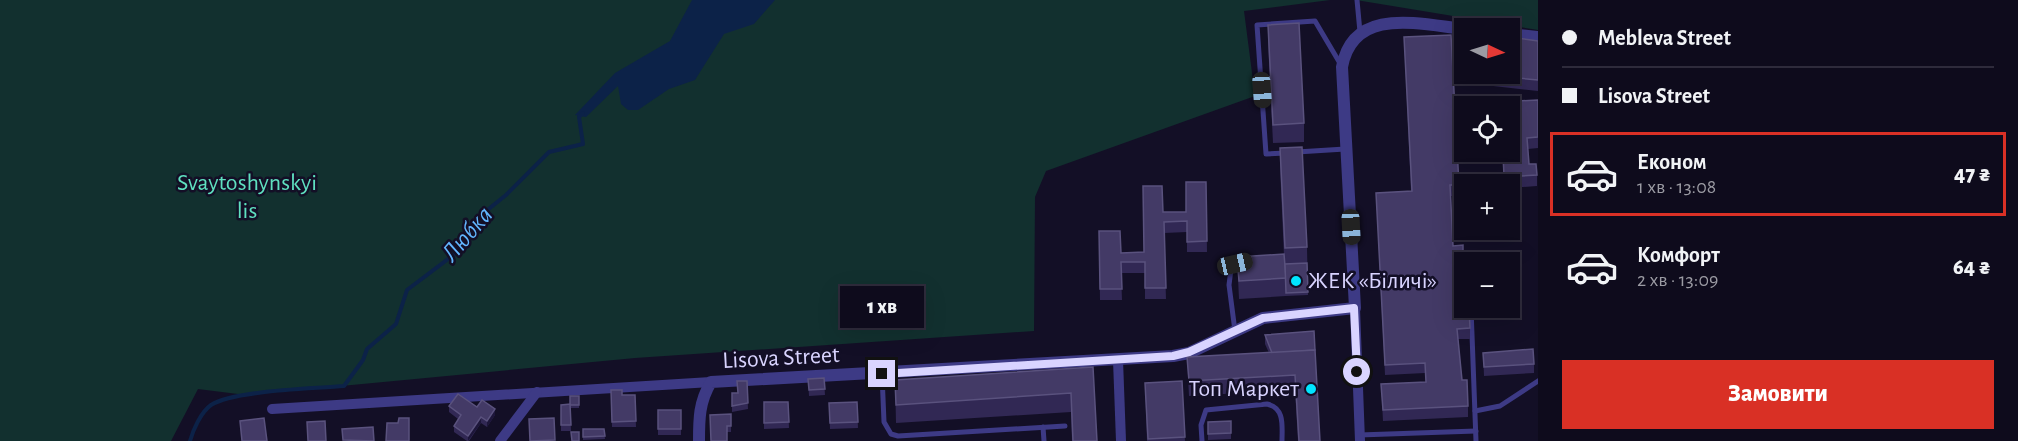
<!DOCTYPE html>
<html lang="uk">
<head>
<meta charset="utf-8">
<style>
	:root { --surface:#0e0b1c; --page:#1c1929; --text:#f1f3f6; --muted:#9b9ba3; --line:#2e2b3b; --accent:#d93025 }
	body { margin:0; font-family:"Alegreya Sans",sans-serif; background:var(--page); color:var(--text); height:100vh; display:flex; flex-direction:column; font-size:22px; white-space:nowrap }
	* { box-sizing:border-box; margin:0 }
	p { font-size:20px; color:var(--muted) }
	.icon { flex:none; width:33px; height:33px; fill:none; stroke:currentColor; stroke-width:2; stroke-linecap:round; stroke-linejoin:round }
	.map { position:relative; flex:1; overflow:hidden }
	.drawer { display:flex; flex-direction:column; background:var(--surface); width:480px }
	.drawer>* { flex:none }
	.top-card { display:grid; align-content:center; height:132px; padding:0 24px; background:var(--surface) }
	.needle { width:39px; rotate:94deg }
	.buttons { position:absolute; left:1454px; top:18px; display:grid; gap:12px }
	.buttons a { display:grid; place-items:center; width:66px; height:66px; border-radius:0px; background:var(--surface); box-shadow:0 6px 24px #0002,0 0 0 2px var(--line); font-size:30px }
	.end { position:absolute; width:27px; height:27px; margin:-14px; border:8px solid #d9d4ff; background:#111; box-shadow:0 0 0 3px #111 }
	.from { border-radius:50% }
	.bubble { position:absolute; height:42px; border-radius:0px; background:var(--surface); box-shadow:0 6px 24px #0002,0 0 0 2px var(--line); font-size:20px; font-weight:800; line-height:42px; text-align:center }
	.car { position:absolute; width:18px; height:36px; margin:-18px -9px; border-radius:8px; box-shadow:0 0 4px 2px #0007; background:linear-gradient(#222 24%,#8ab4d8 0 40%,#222 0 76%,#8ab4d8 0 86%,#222 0) }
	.top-card b { display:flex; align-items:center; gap:21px; height:57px; font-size:22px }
	.top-card b+b { border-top:2px solid var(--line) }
	.top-card i { width:15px; height:15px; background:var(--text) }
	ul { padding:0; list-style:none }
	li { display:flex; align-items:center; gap:18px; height:84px; margin:0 12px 9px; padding:0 12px; border:3px solid transparent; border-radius:0px }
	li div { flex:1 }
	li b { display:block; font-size:22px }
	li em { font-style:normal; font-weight:800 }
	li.active { border-color:var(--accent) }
	li>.icon { width:54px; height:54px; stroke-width:1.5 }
	.button { display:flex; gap:12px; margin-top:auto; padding:12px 24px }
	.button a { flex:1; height:69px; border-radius:0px; background:var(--accent); color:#fff; font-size:24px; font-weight:800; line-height:69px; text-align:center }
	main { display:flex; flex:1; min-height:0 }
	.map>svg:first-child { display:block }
	.green { fill:#12302f }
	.water { fill:#0c2248 }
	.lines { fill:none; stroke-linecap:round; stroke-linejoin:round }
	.stream { stroke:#0c2248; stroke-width:4 }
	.service { stroke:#3d3a85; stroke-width:5 }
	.minor { stroke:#3d3a85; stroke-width:10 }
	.tertiary { stroke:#3d3a85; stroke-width:12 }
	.wall { fill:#312854 }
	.shaded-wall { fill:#1d163a }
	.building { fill:#433a66; stroke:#5a527e; stroke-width:1.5 }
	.route { stroke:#d9d4ff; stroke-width:8 }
	.poi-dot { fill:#00e5ff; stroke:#130f26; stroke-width:2 }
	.labels { text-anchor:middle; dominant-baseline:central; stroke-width:5; stroke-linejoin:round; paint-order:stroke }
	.park-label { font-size:24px; fill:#5fe0c0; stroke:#130f26 }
	.poi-label { font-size:24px; fill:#d9d4ff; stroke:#130f26; text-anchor:start }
	.street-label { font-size:24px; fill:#d9d4ff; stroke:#130f26 }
	.water-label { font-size:26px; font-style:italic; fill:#62b6ff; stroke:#130f26 }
</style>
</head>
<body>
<main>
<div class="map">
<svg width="1538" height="441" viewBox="0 0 1538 441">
	<rect width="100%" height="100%" fill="#130f26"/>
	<g class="green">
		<polygon points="0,0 1330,0 1244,11 1255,96 1046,171 1035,197 1034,331 635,358 246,395 198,389 171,441 0,441"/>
		<polygon points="1356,0 1538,0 1538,30"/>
	</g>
	<polygon class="water" points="692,0 775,0 754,24 724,34 695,80 669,89 638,110 628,110 621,104 618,86 586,117 575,115 615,73 670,41"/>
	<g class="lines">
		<path class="stream" d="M190 441C193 430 201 412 211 405 235 390 313 389 344 386L363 360 367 349 396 324 407 290 460 250 480 216 506 195 549 152 583 144 579 117 583 113"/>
		<g class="service">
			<polyline points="1357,0 1360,32"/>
			<polyline points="1297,152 1345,149"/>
			<polyline points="1285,153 1266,154 1257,25 1315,21 1341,65"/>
			<polyline points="1471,308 1476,441"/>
			<polyline points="1235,331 1229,285 1231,269 1235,264 1242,262"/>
			<polyline points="882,374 884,422 891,434 898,436 1065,426"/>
			<polyline points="1475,411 1500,406 1538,381"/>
			<polyline points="1043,427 1044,441"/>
			<polyline points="1359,435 1476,431"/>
			<path d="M1202 441 1201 425 1206 410 1267 404C1285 408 1282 426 1282 441"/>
		</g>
		<g class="minor">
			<polyline points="1355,308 1360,441"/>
			<polyline points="1118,360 1121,441"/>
			<polyline points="272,409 711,382"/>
			<polyline points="500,441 537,392"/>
		</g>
		<g class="tertiary">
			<polyline points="1509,34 1538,37"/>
			<path d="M699 441C699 419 699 402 711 382L1173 356 1189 353 1263 318 1355 308 1342 67C1353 6 1419 24 1464 29"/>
		</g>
	</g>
	<g class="wall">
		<polygon points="1268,25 1304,123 1304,142 1273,143 1268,43"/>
		<polygon points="1404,37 1459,185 1459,196 1451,196 1453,246 1463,259 1463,270 1455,270 1456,297 1470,328 1470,339 1458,339 1462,380 1468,406 1468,417 1383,421 1381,384 1426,382 1425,373 1385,375 1376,193 1411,191"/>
		<polygon points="1538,41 1538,91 1467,83 1467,74 1509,74"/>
		<polygon points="1538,100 1538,148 1528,149 1529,164 1537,175 1537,186 1509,188 1509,184 1504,184 1502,152 1509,152"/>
		<polygon points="1280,148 1307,247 1308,295 1286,296 1239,299 1237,257 1284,256 1280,167"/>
		<polygon points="1206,182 1207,252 1187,252 1187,232 1164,233 1166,299 1145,299 1145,273 1121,273 1122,300 1100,300 1099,231 1121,253 1144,252 1163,212 1186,212"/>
		<polygon points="1314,331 1320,441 1298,441 1295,390 1189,396 1187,357 1269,353 1265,344 1265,335"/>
		<polygon points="1483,353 1534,364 1534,373 1484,376"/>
		<polygon points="1093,367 1097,441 1072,441 1071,412 896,423 895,380"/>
		<polygon points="824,378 825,395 809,396 808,379"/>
		<polygon points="747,381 748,409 732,412 732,393 738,393"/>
		<polygon points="1182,381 1185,441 1147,441 1145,383"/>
		<polygon points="611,390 622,395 635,395 636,427 612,427"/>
		<rect x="570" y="396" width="9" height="12"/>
		<polygon points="764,402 788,402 789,428 764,429"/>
		<polygon points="857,402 858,428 830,429 829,403"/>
		<polygon points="570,404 571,431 561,431 561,405"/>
		<polygon points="449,406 477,407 495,415 487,427 481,423 469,441 467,441 454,432 454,426 458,419 449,412"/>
		<rect x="658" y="410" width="23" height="25"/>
		<polygon points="731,414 731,432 727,432 710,415"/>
		<polygon points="1231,421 1231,439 1208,440 1208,422"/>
		<polygon points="583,429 604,429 605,439 583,440"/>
	</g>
	<g class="shaded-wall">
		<polygon points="495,409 495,415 487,427 487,421"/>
		<polygon points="481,417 481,423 468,441 468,436"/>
	</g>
	<g class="building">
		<polygon points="1299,23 1304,123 1273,125 1268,25"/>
		<polygon points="1451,35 1459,185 1450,185 1453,246 1463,245 1463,259 1454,259 1456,297 1464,297 1464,308 1469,308 1470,328 1457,329 1462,380 1467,380 1468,406 1383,410 1381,384 1426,382 1425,363 1385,365 1376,193 1412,191 1404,37"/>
		<polygon points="1509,37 1538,41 1538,80 1476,74 1509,74"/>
		<polygon points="1538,100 1538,137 1527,138 1529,164 1536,164 1537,175 1504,177 1503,152 1509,152 1509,106 1499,106 1499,102"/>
		<polygon points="1302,147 1307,247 1285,248 1280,148"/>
		<polygon points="1186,182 1206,182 1207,241 1187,242 1187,221 1164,222 1166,288 1145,288 1145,262 1121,262 1122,289 1100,289 1099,231 1120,231 1121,253 1144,252 1143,186 1162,186 1163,212 1186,212"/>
		<polygon points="1284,254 1286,278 1239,281 1237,257"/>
		<polygon points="1307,263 1308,292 1286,293 1285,264"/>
		<polygon points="1314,331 1315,350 1272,353 1265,335"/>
		<polygon points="1533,349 1534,364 1484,367 1483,353"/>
		<polygon points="1315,350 1320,441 1299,441 1295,375 1189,381 1187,357"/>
		<polygon points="1093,367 1097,441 1073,441 1071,393 896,405 895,380"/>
		<polygon points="824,378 825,389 809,390 808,379"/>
		<polygon points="737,381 747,381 748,403 732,406 732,393 738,393"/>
		<polygon points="1182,381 1185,437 1148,439 1145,383"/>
		<polygon points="611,390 622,390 622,395 635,395 636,421 612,422"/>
		<polygon points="458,394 477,407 482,400 495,409 487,421 481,417 468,436 454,426 461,415 449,406"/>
		<rect x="570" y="396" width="9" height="9"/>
		<polygon points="764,402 788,402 789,422 764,423"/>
		<polygon points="857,402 858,422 830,423 829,403"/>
		<polygon points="570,404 571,425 561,425 561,405"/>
		<rect x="658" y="410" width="23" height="19"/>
		<polygon points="731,414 731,426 727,426 727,441 711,441 710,415"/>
		<polygon points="264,418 267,441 242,441 240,421"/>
		<polygon points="399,418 409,418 409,441 386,441 387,423 398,423"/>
		<polygon points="554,418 555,440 530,441 529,419"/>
		<polygon points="325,421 326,441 308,441 307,422"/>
		<polygon points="1231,421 1231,433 1208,434 1208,422"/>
		<polygon points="373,427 374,441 343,440 342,429"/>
		<polygon points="583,429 604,429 605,436 583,437"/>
		<polygon points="571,432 579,432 579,441 572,441"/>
	</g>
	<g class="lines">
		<polyline class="route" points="882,374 1173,356 1189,352 1263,318 1354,308 1357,372"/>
	</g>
	<g class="poi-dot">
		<circle cx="1296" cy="281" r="6"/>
		<circle cx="1311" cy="389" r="6"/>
	</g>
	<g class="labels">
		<g class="park-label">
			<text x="247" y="183">Svaytoshynskyi<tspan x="247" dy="28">lis</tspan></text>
		</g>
		<g class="poi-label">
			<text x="1308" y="281">ЖЕК «Біличі»</text>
			<text x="1299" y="389" text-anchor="end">Топ Маркет</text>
		</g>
		<g class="street-label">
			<text transform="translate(781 358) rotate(-3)">Lisova Street</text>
		</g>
		<g class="water-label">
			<text transform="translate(467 234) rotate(-49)">Любка</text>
		</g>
	</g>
</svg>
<div class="buttons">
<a><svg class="needle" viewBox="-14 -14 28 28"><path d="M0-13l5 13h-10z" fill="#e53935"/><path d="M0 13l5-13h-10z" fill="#9b9ba3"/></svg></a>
<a><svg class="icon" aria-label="locate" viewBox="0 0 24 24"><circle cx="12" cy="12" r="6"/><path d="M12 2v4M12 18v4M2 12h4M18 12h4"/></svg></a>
<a>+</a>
<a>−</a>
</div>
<i class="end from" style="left:1357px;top:372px"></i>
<i class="end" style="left:882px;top:374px"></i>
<div class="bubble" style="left:840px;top:286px;width:84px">1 хв</div>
<i class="car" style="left:1262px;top:90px;rotate:176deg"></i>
<i class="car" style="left:1351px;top:227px;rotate:177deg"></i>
<i class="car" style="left:1235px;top:264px;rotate:77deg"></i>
</div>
<section class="drawer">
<div class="top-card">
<b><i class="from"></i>Mebleva Street</b>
<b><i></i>Lisova Street</b>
</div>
<ul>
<li class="active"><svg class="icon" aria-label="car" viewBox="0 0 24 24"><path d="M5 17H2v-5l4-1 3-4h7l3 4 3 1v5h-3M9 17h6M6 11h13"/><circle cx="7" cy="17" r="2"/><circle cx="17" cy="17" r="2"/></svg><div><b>Економ</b><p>1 хв · 13:08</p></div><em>47 ₴</em></li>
<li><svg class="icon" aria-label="car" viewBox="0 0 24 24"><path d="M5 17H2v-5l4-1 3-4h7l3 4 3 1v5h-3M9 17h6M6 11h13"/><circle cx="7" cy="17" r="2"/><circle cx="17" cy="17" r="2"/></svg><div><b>Комфорт</b><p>2 хв · 13:09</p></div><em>64 ₴</em></li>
</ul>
<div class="button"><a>Замовити</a></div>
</section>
</main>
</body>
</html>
